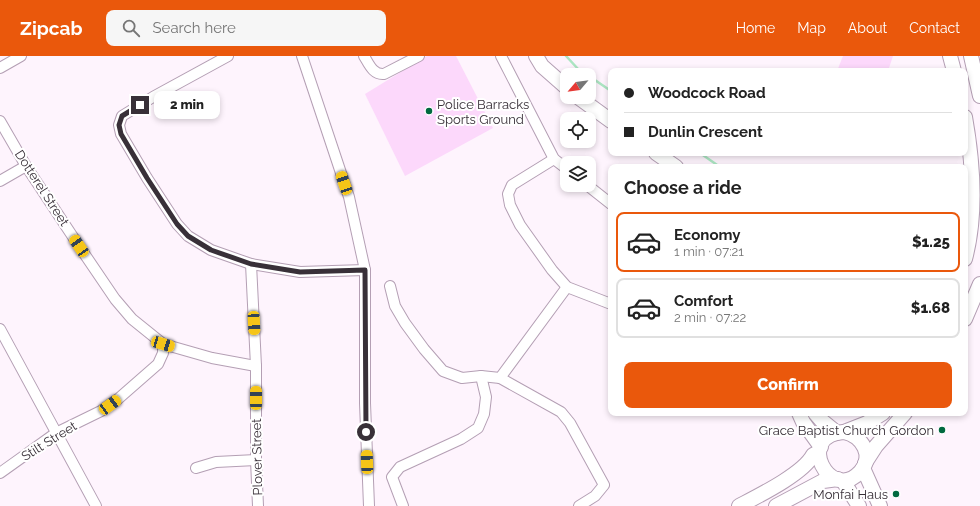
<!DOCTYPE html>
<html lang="en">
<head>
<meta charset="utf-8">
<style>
	:root { --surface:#fff; --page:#f6f6f6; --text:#222; --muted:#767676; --line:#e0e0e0; --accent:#ea580c }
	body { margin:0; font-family:Raleway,sans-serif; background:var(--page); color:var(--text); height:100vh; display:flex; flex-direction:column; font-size:15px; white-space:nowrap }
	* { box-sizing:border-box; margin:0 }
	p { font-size:13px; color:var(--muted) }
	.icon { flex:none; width:22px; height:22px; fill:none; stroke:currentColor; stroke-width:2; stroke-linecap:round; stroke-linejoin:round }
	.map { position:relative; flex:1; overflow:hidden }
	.sheet { position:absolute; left:608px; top:108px; width:360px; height:252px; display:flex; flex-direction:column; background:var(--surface); border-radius:8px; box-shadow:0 2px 6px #0003 }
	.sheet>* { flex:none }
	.hud { position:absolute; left:608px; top:12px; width:360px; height:88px; border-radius:8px; box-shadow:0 2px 6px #0003; display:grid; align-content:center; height:88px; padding:0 16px; background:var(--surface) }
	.needle { width:26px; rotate:241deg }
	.fabs { position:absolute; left:560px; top:12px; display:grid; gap:8px }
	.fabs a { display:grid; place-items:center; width:36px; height:36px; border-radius:8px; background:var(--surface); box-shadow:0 2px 6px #0003; font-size:20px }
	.end { position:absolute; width:18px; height:18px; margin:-9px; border:5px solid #383038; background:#fff; box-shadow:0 0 0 2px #fff }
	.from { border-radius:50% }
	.bubble { position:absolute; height:28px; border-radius:8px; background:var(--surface); box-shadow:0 2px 6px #0003; font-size:13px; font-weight:800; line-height:28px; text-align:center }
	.car { position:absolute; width:12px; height:24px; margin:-12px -6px; border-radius:5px; box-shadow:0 0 3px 1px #0007; background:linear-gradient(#f5c518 24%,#345 0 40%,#f5c518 0 76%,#345 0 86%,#f5c518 0) }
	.hud b { display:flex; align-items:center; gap:14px; height:38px; font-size:15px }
	.hud b+b { border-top:1px solid var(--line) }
	.hud i { width:10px; height:10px; background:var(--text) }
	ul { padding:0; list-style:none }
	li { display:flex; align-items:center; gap:12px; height:60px; margin:0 8px 6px; padding:0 8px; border:2px solid var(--line); border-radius:8px }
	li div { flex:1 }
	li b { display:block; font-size:15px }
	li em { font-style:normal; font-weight:800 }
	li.on { border-color:var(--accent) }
	li>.icon { width:36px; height:36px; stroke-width:1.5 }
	h2 { padding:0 16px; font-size:18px; line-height:48px }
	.action { display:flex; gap:8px; margin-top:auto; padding:8px 16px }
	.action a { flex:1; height:46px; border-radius:8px; background:var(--accent); color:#fff; font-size:16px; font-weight:800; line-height:46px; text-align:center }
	header { display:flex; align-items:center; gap:24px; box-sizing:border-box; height:56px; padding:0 20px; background:var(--accent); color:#fff }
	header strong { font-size:19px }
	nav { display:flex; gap:22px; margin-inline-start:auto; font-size:14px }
	.search { width:280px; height:36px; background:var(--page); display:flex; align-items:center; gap:10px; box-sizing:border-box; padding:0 14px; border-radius:8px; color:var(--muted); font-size:15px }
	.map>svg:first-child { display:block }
	.green { fill:#fcd8fb }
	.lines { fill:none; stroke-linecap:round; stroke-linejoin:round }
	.stream { stroke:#ace6c3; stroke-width:2.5 }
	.street-casing { stroke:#b49fb4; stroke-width:12 }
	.secondary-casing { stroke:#b49fb4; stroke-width:16 }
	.street { stroke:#fff; stroke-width:10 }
	.secondary { stroke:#fff; stroke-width:14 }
	.route { stroke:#383038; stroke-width:5 }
	.poi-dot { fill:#00693f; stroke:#fff; stroke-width:1.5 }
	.labels { text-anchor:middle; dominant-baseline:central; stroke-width:4; stroke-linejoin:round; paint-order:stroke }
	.poi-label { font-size:13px; fill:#383038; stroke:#fff; text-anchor:end }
	.street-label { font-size:13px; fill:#383038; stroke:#fff }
</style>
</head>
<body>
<header>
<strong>Zipcab</strong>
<div class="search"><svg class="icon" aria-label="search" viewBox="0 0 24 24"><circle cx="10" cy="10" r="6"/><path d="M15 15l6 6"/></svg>Search here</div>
<nav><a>Home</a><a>Map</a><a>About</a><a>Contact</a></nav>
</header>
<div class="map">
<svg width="980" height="450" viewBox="0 0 980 450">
	<rect width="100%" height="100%" fill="#fef4fd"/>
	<g class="green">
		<polygon points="427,0 456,0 493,72 405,120 365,38"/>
		<polygon points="843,0 893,0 888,15 837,15"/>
	</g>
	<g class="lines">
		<g class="stream">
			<polyline points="566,0 579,14 587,19"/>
			<polyline points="589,20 611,35"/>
			<polyline points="700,97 720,111"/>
		</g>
		<g class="street-casing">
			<g id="street">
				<polyline points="228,0 153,41 122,60 119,69 121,78 147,122 177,168 188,180 211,194 251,208 300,216 365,214"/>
				<polyline points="302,0 349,141 365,214 365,347 369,450"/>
				<path d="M364 0C369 8 373 19 384 18L419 0"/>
				<polyline points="501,0 554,103 567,113"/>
				<polyline points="0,12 21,0"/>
				<polyline points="0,65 26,110 79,190 115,243 132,263 163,288 212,302 256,310"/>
				<polyline points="554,103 512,129 508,138 510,149 520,169 552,214 567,231 611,248"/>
				<polyline points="0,125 26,110"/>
				<polyline points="587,129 611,148"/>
				<polyline points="251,208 256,310 256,404 258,450"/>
				<polyline points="390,230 395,250 405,267 424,293 443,315 462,322 481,320 500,322 567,231"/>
				<polyline points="0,273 96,450"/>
				<polyline points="500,322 561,356 570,367 604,429 595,440 579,450"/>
				<polyline points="196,412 216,406 256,404"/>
				<polyline points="0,417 56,377 101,355 118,343 158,308 163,297 163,288"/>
				<polyline points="403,450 392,421 400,411 461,383 478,372 484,358 486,341 481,320"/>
			</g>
		</g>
		<g class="secondary-casing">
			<g id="secondary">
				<polyline points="536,0 542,10 567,32"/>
				<polyline points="950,0 954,15"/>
				<polyline points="971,0 980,40"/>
				<polyline points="578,41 611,65"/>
				<path d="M965 61C973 106 977 158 965 203"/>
				<polyline points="656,97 676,111"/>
				<polyline points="965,263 980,228"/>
				<polyline points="799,357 803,366 821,391"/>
				<polyline points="815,357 821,364 837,377"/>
				<path d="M844 376C862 380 875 400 860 416 830 448 794 379 844 376Z"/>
				<polyline points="844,376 867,367 883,357"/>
				<polyline points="865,407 876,390 905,357"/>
				<polyline points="863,412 880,450"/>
				<polyline points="843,425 859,450"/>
				<path d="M739 450C758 440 803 418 813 399L819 396"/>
				<polyline points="776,450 823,425 838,423"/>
			</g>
		</g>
		<use href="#street" class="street"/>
		<use href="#secondary" class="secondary"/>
	</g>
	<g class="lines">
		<polyline class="route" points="140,49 122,60 119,69 121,78 147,122 177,168 188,180 211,194 251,208 300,216 365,214 366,376"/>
	</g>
	<g class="poi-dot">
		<circle cx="429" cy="55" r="4"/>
		<circle cx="942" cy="374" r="4"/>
		<circle cx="896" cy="438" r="4"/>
	</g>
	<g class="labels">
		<g class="poi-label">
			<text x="437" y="48" text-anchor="start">Police Barracks<tspan x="437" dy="15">Sports Ground</tspan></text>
			<text x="934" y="374">Grace Baptist Church Gordon</text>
			<text x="888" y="438">Monfai Haus</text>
		</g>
		<g class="street-label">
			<text transform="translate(42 132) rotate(57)">Dotterel Street</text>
			<text transform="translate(49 385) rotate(-32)">Stilt Street</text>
			<text transform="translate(257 401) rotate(-91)">Plover Street</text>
		</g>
	</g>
</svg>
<div class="fabs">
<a><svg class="needle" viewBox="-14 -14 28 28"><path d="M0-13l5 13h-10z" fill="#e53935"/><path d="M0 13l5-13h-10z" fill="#767676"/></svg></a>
<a><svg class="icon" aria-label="locate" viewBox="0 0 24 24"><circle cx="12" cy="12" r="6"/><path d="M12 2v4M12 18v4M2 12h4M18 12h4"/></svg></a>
<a><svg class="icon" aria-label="layers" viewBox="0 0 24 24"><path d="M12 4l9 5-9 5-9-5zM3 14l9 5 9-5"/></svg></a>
</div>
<i class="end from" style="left:366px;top:376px"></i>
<i class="end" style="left:140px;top:49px"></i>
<div class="bubble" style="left:154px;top:35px;width:66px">2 min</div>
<i class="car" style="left:344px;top:127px;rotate:341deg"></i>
<i class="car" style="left:79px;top:190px;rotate:326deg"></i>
<i class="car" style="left:254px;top:267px;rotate:177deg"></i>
<i class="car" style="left:163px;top:288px;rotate:106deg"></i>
<i class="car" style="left:256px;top:342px;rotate:0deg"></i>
<i class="car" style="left:110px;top:349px;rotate:54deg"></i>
<i class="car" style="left:367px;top:406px;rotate:358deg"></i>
<div class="hud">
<b><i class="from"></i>Woodcock Road</b>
<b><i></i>Dunlin Crescent</b>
</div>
<section class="sheet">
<h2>Choose a ride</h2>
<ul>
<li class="on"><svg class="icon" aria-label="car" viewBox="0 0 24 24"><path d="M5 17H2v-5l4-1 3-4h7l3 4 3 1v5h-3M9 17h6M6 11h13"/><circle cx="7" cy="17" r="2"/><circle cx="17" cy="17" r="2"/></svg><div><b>Economy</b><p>1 min · 07:21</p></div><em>$1.25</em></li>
<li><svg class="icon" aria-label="car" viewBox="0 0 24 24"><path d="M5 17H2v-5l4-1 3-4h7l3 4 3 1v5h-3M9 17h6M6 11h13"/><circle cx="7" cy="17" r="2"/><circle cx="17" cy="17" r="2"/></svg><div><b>Comfort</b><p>2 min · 07:22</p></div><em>$1.68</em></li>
</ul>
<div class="action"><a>Confirm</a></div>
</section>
</div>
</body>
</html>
